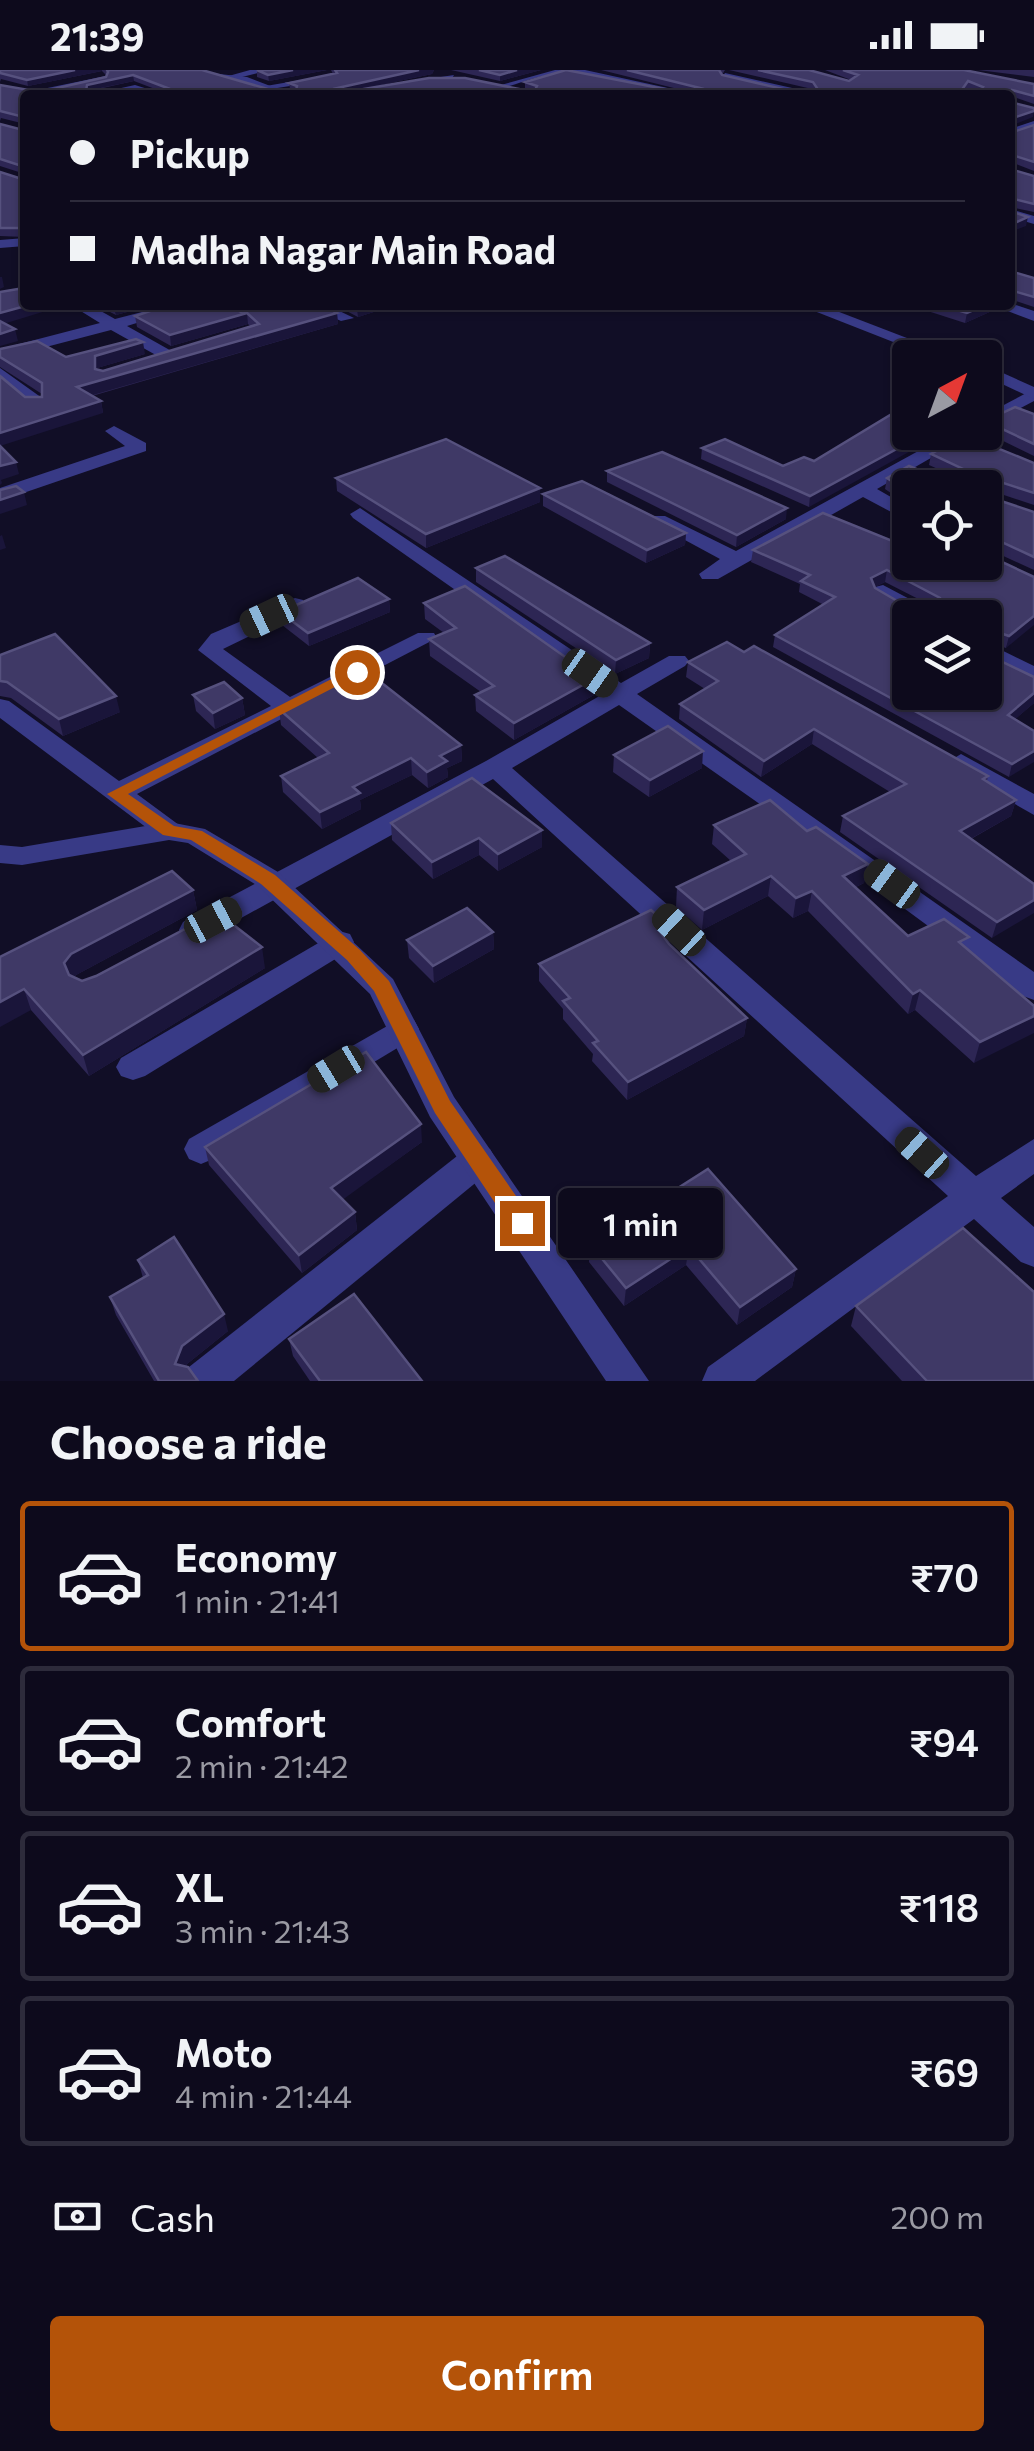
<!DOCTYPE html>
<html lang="en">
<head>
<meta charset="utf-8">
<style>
	:root { --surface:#0d0a1c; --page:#161325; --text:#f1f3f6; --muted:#9a9aa3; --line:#2d2b3b; --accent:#b45309 }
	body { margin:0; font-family:Commissioner,sans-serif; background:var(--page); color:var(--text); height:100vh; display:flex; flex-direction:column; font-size:38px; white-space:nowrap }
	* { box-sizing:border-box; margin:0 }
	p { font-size:32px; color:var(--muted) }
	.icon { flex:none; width:55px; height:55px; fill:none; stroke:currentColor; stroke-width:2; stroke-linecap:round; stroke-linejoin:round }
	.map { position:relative; height:1311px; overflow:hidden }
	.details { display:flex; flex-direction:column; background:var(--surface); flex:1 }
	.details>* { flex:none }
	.banner { position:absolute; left:20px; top:20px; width:995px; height:220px; border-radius:10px; box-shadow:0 2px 8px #0004,0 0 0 2px var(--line); display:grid; align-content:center; height:220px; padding:0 50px; background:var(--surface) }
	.needle { width:65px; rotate:41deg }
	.controls { position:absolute; left:892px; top:270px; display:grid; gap:20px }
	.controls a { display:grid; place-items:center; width:110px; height:110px; border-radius:10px; background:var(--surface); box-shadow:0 2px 8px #0004,0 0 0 2px var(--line); font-size:50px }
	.end { position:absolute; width:45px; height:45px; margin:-22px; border:12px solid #b45309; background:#fff; box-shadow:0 0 0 5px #fff }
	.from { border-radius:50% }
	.bubble { position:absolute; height:70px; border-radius:10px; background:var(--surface); box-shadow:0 2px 8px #0004,0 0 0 2px var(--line); font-size:32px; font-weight:600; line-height:70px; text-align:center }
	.car { position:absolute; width:30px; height:60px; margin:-30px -15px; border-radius:12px; box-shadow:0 0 8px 2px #0007; background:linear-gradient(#222 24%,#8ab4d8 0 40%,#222 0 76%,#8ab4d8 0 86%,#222 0) }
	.banner b { display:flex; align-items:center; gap:35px; height:95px; font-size:38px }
	.banner b+b { border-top:2px solid var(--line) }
	.banner i { width:25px; height:25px; background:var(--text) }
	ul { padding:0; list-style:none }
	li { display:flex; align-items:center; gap:30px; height:150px; margin:0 20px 15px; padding:0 30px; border:5px solid var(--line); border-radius:10px }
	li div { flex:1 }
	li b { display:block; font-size:38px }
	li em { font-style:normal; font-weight:600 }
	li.selected { border-color:var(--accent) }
	li>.icon { width:90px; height:90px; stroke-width:1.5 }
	h2 { padding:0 50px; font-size:45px; line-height:120px }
	.pay { display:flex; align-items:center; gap:25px; height:110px; padding:0 50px; font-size:38px }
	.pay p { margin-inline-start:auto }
	.button { display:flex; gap:20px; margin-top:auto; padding:20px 50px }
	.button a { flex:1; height:115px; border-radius:10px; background:var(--accent); color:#fff; font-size:40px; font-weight:600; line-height:115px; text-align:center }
	.status { display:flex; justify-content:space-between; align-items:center; height:70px; padding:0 50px; background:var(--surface); direction:ltr }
	.status svg { height:28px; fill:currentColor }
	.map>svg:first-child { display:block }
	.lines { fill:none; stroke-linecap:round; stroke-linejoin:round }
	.minor { fill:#383a86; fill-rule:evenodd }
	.tertiary { fill:#383a86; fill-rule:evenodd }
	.wall { fill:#2d2654; fill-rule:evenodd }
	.shaded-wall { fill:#1a153a }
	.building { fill:#3f3966; stroke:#56517e; stroke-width:2.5; fill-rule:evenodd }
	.route { fill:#b45309 }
</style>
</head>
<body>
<div class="status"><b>21:39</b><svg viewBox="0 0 49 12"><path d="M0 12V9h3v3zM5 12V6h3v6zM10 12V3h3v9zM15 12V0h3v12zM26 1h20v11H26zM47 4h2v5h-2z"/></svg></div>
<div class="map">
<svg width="1034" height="1311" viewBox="0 0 1034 1311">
	<rect width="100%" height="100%" fill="#110e26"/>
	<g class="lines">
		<g class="minor">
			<polygon points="250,0 270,0 230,10 225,7"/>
			<path d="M555 0H585L700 25C656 25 614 5 570 3 536 1 500 25 465 25Z"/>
			<polygon points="725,3 810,22 815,25 796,25 722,8"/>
			<polygon points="454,5 451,10 337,25 342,22"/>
			<polygon points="106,6 103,11 33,25 23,23"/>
			<polygon points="324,6 321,11 265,20 260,17"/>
			<polygon points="135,15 167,25 135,21 89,25"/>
			<polygon points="1034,51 1034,58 1010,66 1010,59"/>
			<polygon points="1010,139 1034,146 1034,154 1010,147"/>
			<polygon points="25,168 25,176 0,178 0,170"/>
			<polygon points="1010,233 1034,241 1034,251 992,235"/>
			<polygon points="71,235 90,235 115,249 169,235 195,235 127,256 175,283 175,289 163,289 111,260 0,289 0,279 100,253"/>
			<polygon points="306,235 327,235 354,248 341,251"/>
			<polygon points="0,298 42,328 42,336 30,336 0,311"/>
			<polygon points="1034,319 1034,331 985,357 985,345"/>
			<polygon points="114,356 146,373 146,381 0,431 0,418 125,376 105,361"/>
			<polygon points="953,362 976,362 877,419 910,438 910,452 863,427 718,509 702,509 699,504 720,489 648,450 651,446 665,446 736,481"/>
			<polygon points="360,438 621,613 669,586 685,586 689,591 685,596 637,624 1034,902 1034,930 1023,926 825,780 619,635 512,698 976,1106 1034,1069 1034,1104 1001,1128 1034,1157 1034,1197 1021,1192 974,1149 755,1311 702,1311 708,1297 948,1126 493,709 205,868 194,871 183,868 179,860 183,852 486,691 603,624 353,448 350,444"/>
			<polygon points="883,515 936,543 939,548 911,548 875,527 872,522 875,517"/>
			<polygon points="295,528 303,530 306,535 303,540 223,579 290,627 418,563 434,563 437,568 137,724 179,755 183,761 179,767 159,767 0,648 0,629 9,631 119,711 271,636 198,580 211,564"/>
			<polygon points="985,572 1034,596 1034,613 985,588"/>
			<polygon points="961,684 1034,724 1034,745 952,698 948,692"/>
			<polygon points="339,861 350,864 354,872 350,880 145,1006 133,1010 121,1006 116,997 121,988"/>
			<polygon points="403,947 414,950 419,959 414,968 213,1089 201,1094 189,1089 184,1079 189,1069"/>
			<polygon points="478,1075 490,1079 496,1090 490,1101 234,1311 183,1311 189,1297 466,1079"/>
		</g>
		<g class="tertiary">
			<polygon points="182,0 247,7 294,25 279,25 245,13"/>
			<polygon points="799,235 821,235 959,288 934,288"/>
			<polygon points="985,295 1034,317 1034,329 985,306"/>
			<polygon points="169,752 205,759 278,802 393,909 454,1027 649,1311 606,1311 430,1047 370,924 258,816 188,773 169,770 22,795 0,793 0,775 22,777"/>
		</g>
	</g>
	<g class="wall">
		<path d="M0 0H202L278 22 293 21 290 19 289 13 333 4 331 0H434L432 4 356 20 534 22 525 18V12L686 21 601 0H725L722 5 796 22 813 21 812 19 729 0H809L849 11 851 10 825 0H964L1034 14V34L1011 26 25 25V54L1 48 0 51V15L40 22 106 7V5L102 1 28 16 1 9 0 12ZM134 11 155 19 89 21Z"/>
		<polygon points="257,0 327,0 269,11 257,7"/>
		<polygon points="451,0 541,0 500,11"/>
		<polygon points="978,0 1034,0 1034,7"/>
		<polygon points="0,54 23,60 25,59 25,104 0,96"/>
		<polygon points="1034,55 1034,101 1011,92 1013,62"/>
		<polygon points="1010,99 1034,106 1034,142 1010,137"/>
		<polygon points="0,102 25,110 25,167 0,166"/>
		<polygon points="1010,202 1034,208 1034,237 1010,229"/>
		<polygon points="105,235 153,235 116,245 106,240"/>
		<polygon points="335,235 380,235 380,240 358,247"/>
		<polygon points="909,235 994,235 994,240 965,253"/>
		<polygon points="241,242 337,243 338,254 92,326 101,331 103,343 25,327 42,327 42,324 0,297 0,279 66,287 145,284 97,298 97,299 103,301 250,256 248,254 171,276 137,257 135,246"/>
		<polygon points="910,333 809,437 701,389 702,378 783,396 814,391"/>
		<polygon points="985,343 987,350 1034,344 1034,386 985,362"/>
		<polygon points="931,384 1034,393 1034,435 986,419 986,426 1034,442 1034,500 986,478 985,480 985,418 910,418 910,436 885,419 887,408 962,410 929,395"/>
		<polygon points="607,401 786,449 736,477 607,412"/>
		<polygon points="336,408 540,418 540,432 426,478 337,421"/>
		<polygon points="543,424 686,463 685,475 646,493 543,436"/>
		<path d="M753 480 1034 507 1006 578 910 548 1034 607V633L1015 649 1034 661 1009 707 773 577 775 565 824 535 799 522 800 514 751 492ZM885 512 934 537 911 539 875 518V517Z"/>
		<polygon points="476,498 650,573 649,588 615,604 476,512"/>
		<polygon points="389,529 390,542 309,576 282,555 280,542"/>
		<polygon points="424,533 595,608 594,625 514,670 476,641 475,625 481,622 430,586 429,569 444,563 425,549"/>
		<polygon points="744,582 988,706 987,711 1016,730 1011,746 971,769 1034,814 992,868 840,762 843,746 890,722 812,674 761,707 679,649 680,634 705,619 686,607 688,592"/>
		<polygon points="0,585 120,642 63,666 11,628 0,626"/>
		<polygon points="193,625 242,628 245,645 215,659 196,641"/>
		<polygon points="279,639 461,675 462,691 447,698 448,707 428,718 412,705 360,730 361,739 322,759 283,722 281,706 318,688 281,655"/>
		<polygon points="614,685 702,698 649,727 613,702"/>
		<polygon points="391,753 542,760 542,777 498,801 479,785 433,809 392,770"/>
		<polygon points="714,755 807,761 868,794 864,813 856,817 908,866 966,878 1034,936 974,993 915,940 908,944 808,841 793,848 768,826 702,860 676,837 677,817 731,791 712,774"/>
		<polygon points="193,820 197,840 76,905 74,907 82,911 265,898 89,1006 31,940 0,887"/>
		<polygon points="671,858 670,874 747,948 744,966 627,1030 592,991 593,984 563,949 563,939 539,911 539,894"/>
		<polygon points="493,862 494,879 434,913 409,888 407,870"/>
		<polygon points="422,1072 342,1129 355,1142 357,1160 302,1203 209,1095 205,1077"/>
		<polygon points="708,1099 796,1199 792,1217 737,1255 686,1195 624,1236 589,1192 590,1174"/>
		<polygon points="138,1190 228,1261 187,1294 186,1297 198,1311 154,1311 116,1245 110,1227 143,1208"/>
		<polygon points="856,1236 1034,1311 902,1311 851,1256"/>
		<polygon points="289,1269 422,1311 310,1311 293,1286"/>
	</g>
	<g class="shaded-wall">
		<polygon points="75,0 102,0 102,1 28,16 27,10"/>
		<polygon points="293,0 327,0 269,11 268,5"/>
		<polygon points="419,0 434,0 432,4 333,25 333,19"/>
		<polygon points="517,0 541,0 500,11 500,5"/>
		<polygon points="133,5 134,11 86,21 87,15"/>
		<polygon points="1034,41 1033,47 1010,56 1010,49"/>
		<polygon points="1028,147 1026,156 1010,162 1010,155"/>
		<polygon points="0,207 2,207 4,217 0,219"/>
		<polygon points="29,235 48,235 49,240 0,255 0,243"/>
		<polygon points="129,235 153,235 116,245 114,239"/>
		<polygon points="371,235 380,235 380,240 358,247 357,239"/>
		<polygon points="985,235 994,235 994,240 965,253 967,243"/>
		<polygon points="247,243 248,254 171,276 170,265"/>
		<polygon points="337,243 338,254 79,329 77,317"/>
		<polygon points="15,259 18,271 0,276 0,264"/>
		<polygon points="143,272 145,284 97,298 97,310 95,286"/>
		<polygon points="101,331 103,343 0,376 0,363"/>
		<polygon points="928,362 945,362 809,437 810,426"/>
		<polygon points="16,392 19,404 1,410 2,413 0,415 0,396"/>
		<polygon points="540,418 540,432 426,478 426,464"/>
		<polygon points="24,422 27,435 0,444 0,430"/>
		<polygon points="787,438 786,449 736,477 737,465"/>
		<polygon points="686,463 685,475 646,493 647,480"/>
		<polygon points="2,465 6,478 0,480 0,466"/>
		<polygon points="887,500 885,512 869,520 871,508"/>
		<polygon points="389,529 390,542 309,576 308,563"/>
		<polygon points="1034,546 1034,555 1006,578 1009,566"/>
		<polygon points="650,573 649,588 615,604 616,590"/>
		<polygon points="595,608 594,625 514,670 514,653"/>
		<polygon points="1034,623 1034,633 1005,658 1008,645"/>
		<polygon points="116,626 120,642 63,666 59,649"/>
		<polygon points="242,628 245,645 215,659 213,643"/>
		<polygon points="814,659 812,674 761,707 764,691"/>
		<polygon points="461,675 462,691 447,698 448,707 428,718 427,702 440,686"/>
		<polygon points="703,681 702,698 649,727 650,710"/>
		<polygon points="1034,681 1034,692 1009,707 1012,694"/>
		<polygon points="411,688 412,705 360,730 361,739 322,759 320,742 353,717"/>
		<polygon points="1016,730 1011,746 956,777 960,761"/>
		<polygon points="542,760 542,777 498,801 498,784"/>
		<polygon points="479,768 479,785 433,809 432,792"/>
		<polygon points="868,794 864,813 839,825 843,806"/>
		<polygon points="771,806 768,826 702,860 704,840"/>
		<polygon points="193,820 197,840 76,905 70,914 64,893 71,884"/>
		<polygon points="812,821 808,841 793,848 796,828"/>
		<polygon points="1034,830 1034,843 992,868 997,852"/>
		<polygon points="671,858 670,876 661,863"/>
		<polygon points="493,862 494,879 434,913 433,896"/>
		<polygon points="262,877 265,898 89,1006 83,985"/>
		<polygon points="24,919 31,940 0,957 0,932"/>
		<polygon points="920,920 915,940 908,944 913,924"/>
		<polygon points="1034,946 1034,963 974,993 980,972"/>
		<polygon points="747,948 744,966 627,1030 628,1012"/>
		<polygon points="421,1054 422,1072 334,1136 331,1118"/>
		<polygon points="355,1142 357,1160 302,1203 299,1185"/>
		<polygon points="689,1177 686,1195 624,1236 626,1218"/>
		<polygon points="796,1199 792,1217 737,1255 740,1237"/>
		<polygon points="224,1244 228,1261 187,1294 180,1311 175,1294 182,1276"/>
	</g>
	<g class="building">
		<polygon points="0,0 75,0 27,10 0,3"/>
		<path d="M107 0H202L278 22 296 21 297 16 289 13 337 3 335 0H419L333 19 352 21 429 8H465L534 22 537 16 525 12 566 0 680 22 704 19 627 0H719L722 5 796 22 819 21 813 12 758 0H809L849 11 858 5 843 0H964L1034 14V26L1012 20 1010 26V25H25V49L24 47 0 41V15L40 22 106 7 108 2ZM133 5 170 19 86 21 87 15ZM968 11 983 17 979 22 961 21Z"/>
		<polygon points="257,0 293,0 268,5"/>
		<polygon points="479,0 517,0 500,5"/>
		<polygon points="1010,32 1034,38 1034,41 1010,49"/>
		<polygon points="0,54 23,60 25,59 25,97 0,89"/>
		<polygon points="1034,55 1034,92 1012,85 1010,87 1010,60 1013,62"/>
		<polygon points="1010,99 1034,106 1034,134 1010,128"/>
		<polygon points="0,102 25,110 25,158 0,158"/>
		<polygon points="1010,141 1028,147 1010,155"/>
		<polygon points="1010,201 1034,208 1034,227 1010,220"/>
		<polygon points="24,218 25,235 29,235 0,243 0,222"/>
		<polygon points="108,235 129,235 114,239"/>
		<polygon points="168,235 226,235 241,242 267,235 321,235 337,243 77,317 101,331 0,363 0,306 25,327 42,327 42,313 0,287 0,279 37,271 66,287 136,269 143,272 95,286 95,299 103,301 259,254 247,243 170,265 135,246"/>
		<polygon points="349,235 371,235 357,239"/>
		<polygon points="940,235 985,235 967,243"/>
		<polygon points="0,251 15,259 0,264"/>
		<polygon points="910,333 910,362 928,362 810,426 702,378 725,369 783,396 804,387 814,391"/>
		<polygon points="1015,337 1034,344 1034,374 985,351 985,343 987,350"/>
		<polygon points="965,365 1034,393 1034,423 985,407 986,426 1034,442 1034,487 989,466 985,472 985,418 910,418 910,423 887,408 909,396 945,411 975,409 974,404 931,384"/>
		<polygon points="446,369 540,418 426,464 336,408"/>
		<polygon points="0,376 16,392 0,396"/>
		<polygon points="662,382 787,438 737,465 607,401"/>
		<polygon points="582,411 686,463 647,480 543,424"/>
		<polygon points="16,416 24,422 0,430 0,420"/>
		<path d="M823 443 910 478V492H985V484L1034 507V546L1009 566 985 558V548H910V622H985V576L990 581 986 584 1034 607V623L1008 645 1034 661V681L1012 694 775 565 835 527 801 511 810 505 753 480ZM887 500 940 528 945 537 911 539 875 518 871 508Z"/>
		<polygon points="505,486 650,573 616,590 476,498"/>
		<polygon points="358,508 389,529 308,563 280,542"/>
		<polygon points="465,516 595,608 514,653 475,625 494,616 429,569 456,558 424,533"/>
		<polygon points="55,564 116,626 59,649 7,612 0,611 0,585"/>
		<polygon points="727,572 744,582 754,576 988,706 983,709 1016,730 960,761 1034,814 1034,830 997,852 843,746 906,714 814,659 764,691 680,634 718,611 688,592"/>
		<polygon points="364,599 461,675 440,686 447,691 427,702 411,688 353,717 360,723 320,742 281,706 329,683 279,639"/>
		<polygon points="224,612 242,628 213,643 193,625"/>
		<polygon points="668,656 703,681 650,710 614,685"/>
		<polygon points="472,708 542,760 498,784 479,768 432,792 391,753"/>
		<polygon points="770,730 807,761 816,757 868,794 843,806 908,866 944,849 969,867 959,872 1034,936 1034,946 980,972 920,920 913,924 812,821 796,828 771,806 704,840 677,817 746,784 714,755"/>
		<polygon points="172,801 193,820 71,884 64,893 69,905 82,911 96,906 217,842 262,877 83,985 24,919 0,932 0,887"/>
		<polygon points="467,838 493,862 433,896 407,870"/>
		<polygon points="651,840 671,858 661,863 669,874 747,948 628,1012 593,973 598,971 563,931 570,928 539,894"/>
		<polygon points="366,982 421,1054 331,1118 355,1142 299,1185 205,1077"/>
		<polygon points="708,1099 796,1199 740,1237 689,1177 626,1218 590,1174"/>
		<polygon points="963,1158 1034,1222 1034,1311 927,1311 856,1236"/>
		<polygon points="174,1167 224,1244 182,1276 175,1294 188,1297 198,1311 159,1311 110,1227 148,1205 138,1190"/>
		<polygon points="354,1224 422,1311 320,1311 289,1269"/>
	</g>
	<polygon class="route" points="351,599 364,602 128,724 174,756 202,761 275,805 360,880 389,911 450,1031 530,1146 530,1160 522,1164 513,1160 435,1043 374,921 347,890 261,814 191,770 163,765 107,724"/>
</svg>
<div class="controls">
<a><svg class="needle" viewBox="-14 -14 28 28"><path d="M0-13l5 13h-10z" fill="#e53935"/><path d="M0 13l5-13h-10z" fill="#9a9aa3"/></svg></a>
<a><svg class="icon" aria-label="locate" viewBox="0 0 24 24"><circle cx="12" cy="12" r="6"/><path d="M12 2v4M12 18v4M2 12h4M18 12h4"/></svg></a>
<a><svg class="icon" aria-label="layers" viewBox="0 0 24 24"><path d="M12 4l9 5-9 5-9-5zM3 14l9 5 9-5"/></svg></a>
</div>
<i class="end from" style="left:357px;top:602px"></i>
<i class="end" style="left:522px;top:1153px"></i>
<div class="bubble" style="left:558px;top:1118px;width:165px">1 min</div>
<i class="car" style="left:269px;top:546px;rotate:245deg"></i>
<i class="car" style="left:590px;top:603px;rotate:125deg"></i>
<i class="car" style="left:892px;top:814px;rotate:306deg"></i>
<i class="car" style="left:213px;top:850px;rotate:62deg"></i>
<i class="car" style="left:679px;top:860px;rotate:313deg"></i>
<i class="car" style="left:336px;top:999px;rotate:239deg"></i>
<i class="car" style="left:922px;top:1083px;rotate:312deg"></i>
<div class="banner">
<b><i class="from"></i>Pickup</b>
<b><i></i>Madha Nagar Main Road</b>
</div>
</div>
<section class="details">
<h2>Choose a ride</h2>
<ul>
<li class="selected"><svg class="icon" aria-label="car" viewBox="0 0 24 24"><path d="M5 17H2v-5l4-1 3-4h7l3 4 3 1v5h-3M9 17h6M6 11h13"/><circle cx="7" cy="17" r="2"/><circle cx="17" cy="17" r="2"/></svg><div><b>Economy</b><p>1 min · 21:41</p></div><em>₹70</em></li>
<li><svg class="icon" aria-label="car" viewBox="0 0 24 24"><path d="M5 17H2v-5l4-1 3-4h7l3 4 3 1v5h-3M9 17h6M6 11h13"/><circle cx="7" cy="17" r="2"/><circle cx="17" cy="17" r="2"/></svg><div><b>Comfort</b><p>2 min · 21:42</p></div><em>₹94</em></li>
<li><svg class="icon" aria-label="car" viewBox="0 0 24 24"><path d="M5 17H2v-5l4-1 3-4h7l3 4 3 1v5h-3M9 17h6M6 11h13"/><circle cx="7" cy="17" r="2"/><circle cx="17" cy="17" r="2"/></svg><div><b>XL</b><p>3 min · 21:43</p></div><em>₹118</em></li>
<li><svg class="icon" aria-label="car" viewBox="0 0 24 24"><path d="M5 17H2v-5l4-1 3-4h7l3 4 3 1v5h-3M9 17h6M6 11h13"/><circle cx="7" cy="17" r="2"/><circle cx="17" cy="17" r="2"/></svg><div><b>Moto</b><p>4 min · 21:44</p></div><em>₹69</em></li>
</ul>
<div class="pay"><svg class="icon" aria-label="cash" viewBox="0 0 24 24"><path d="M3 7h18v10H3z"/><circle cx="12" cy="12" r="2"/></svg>Cash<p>200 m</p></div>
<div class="button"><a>Confirm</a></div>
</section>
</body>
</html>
